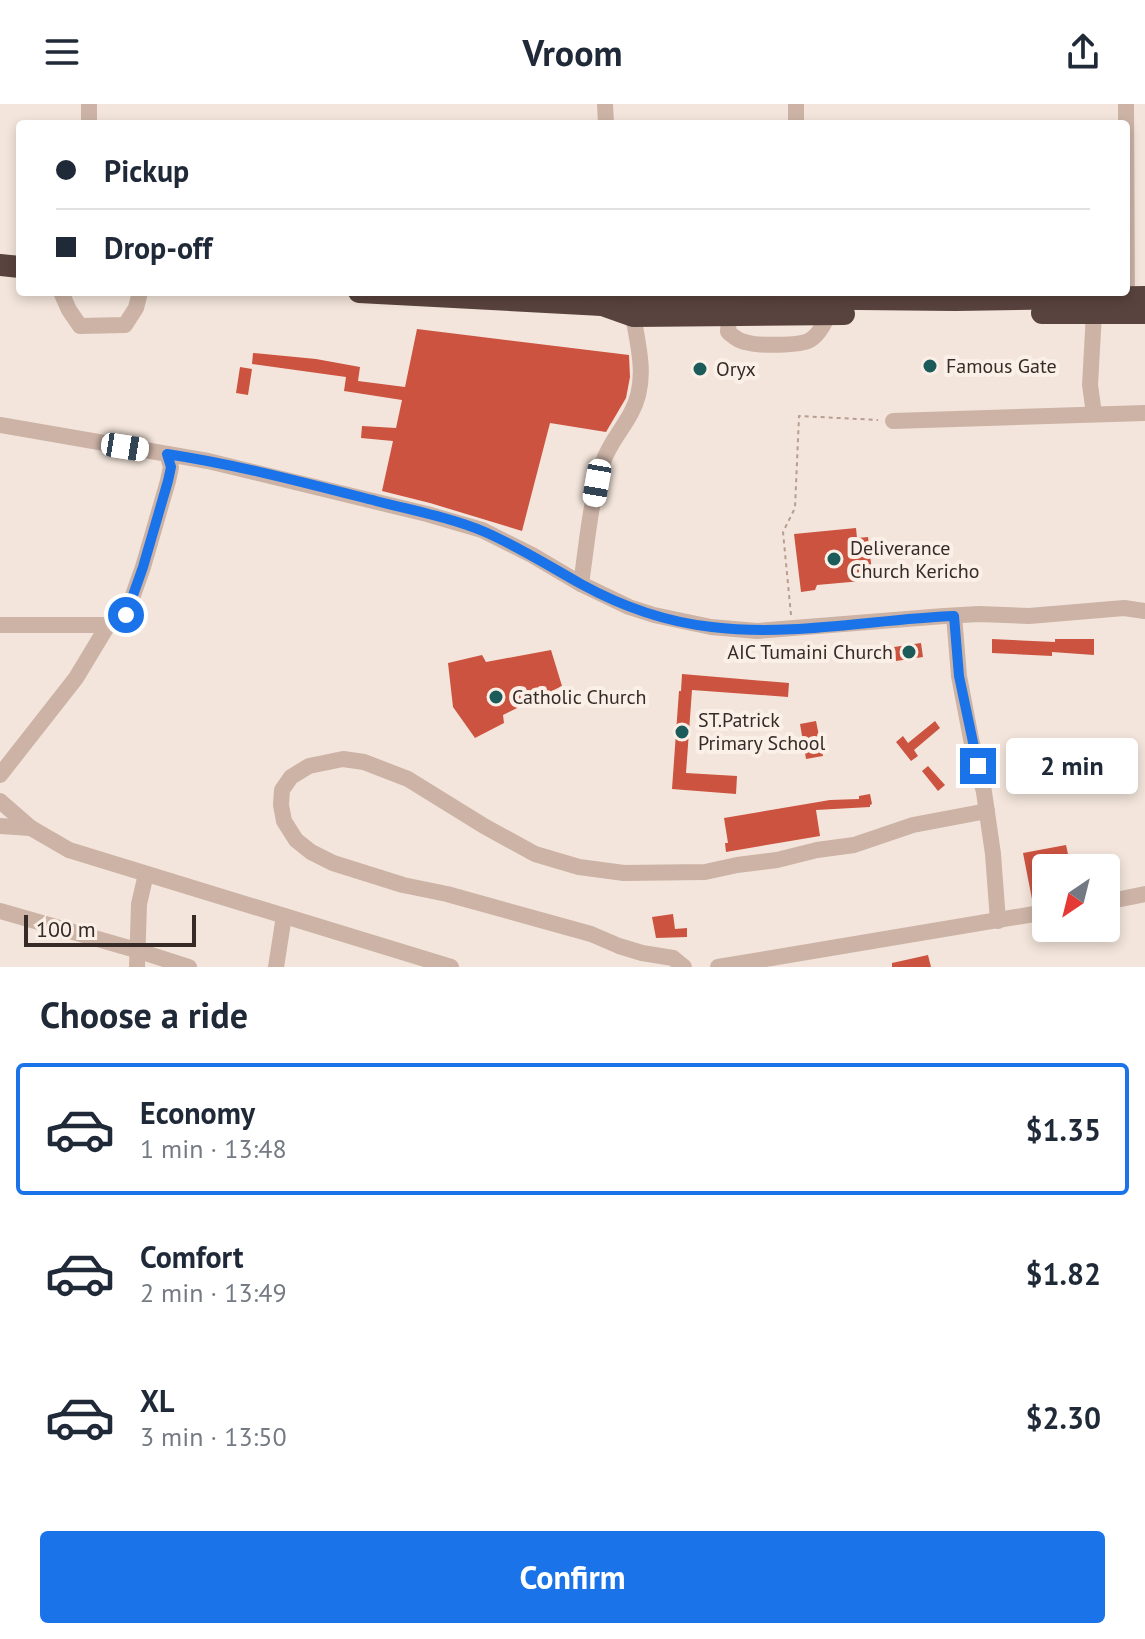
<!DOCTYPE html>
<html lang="en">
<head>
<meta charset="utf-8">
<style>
	:root { --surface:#fff; --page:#f2f2f3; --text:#1f2937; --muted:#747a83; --line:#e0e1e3; --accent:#1a73e8 }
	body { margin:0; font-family:"PT Sans",sans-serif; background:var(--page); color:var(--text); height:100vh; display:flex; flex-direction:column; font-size:30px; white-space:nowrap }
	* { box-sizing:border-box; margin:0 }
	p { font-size:26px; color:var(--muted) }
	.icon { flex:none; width:44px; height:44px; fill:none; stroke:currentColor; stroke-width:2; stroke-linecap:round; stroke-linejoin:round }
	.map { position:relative; height:863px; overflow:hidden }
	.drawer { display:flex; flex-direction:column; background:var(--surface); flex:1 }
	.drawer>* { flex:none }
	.guide { position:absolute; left:16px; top:16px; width:1114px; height:176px; border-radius:8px; box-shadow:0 4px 12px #0003; display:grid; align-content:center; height:176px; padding:0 40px; background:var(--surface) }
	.needle { width:52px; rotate:215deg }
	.buttons { position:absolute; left:1032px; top:750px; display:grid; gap:16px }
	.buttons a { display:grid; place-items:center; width:88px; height:88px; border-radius:8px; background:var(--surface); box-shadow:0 4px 12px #0003; font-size:40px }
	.scale { position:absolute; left:24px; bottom:20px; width:172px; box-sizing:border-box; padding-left:8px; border:4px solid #372b27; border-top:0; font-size:22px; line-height:28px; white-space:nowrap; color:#372b27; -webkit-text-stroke:6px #faf0e7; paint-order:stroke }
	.end { position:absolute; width:36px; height:36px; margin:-18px; border:10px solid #1a73e8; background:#fff; box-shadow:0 0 0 4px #fff }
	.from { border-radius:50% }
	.bubble { position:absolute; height:56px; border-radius:8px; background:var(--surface); box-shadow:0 4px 12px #0003; font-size:26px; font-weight:800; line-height:56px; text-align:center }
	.car { position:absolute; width:24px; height:48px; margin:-24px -12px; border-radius:10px; box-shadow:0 0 6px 2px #0007; background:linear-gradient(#fff 24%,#345 0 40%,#fff 0 76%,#345 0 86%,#fff 0) }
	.guide b { display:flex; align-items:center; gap:28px; height:76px; font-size:30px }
	.guide b+b { border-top:2px solid var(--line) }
	.guide i { width:20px; height:20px; background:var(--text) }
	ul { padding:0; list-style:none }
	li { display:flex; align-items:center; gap:24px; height:132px; margin:0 16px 12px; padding:0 24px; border:4px solid transparent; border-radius:8px }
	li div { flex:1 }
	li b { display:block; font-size:30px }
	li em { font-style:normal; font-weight:800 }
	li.active { border-color:var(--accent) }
	li>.icon { width:72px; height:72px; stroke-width:1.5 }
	h2 { padding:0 40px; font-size:36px; line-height:96px }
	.button { display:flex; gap:16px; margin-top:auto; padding:16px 40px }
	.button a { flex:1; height:92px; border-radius:8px; background:var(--accent); color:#fff; font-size:32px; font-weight:800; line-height:92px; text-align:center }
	header { display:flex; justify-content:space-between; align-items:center; height:104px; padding:0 40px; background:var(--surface); font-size:36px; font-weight:800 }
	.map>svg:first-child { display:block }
	.building { fill:#cc5340 }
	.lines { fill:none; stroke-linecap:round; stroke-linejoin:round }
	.path { stroke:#b89d90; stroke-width:2; stroke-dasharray:4 4; stroke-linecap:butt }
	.minor { stroke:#ccb3a6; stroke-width:16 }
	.highway { stroke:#59433e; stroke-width:22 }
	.route { stroke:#1a73e8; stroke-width:10 }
	.poi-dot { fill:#1b5b59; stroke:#faf0e7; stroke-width:3 }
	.labels { text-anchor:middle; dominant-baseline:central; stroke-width:8; stroke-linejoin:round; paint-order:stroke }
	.poi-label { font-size:20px; fill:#372b27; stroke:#faf0e7; text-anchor:start }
</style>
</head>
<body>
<header><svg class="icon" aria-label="menu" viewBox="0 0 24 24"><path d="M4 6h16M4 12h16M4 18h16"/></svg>Vroom<svg class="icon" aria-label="share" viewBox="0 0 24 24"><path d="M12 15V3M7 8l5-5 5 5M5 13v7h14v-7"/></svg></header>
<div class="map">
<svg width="1145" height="863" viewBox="0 0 1145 863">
	<rect width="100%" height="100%" fill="#f3e5db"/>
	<g class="building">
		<polygon points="417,225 629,251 630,273 626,294 606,328 550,319 522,427 430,399 382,387 393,337 361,334 362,322 396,324 402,296 344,287 346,273 252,260 253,249 316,255 360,263 358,277 405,283"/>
		<polygon points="240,263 252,265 248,291 236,289"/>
		<polygon points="856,424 857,434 868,433 873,476 817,481 815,486 801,488 794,430"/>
		<polygon points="992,535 1055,538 1055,535 1094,535 1094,551 1052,548 1052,552 992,549"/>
		<polygon points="921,539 923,553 896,557 894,543"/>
		<polygon points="551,546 562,582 503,611 504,619 475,634 453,603 448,559 482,551 486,558"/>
		<polygon points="682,570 789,579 788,593 692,586 686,669 737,672 736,690 672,685 679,587 681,587"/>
		<polygon points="816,617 823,652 806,655 800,620"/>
		<polygon points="935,617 940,624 914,646 918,652 911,657 896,638 903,632 908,639"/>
		<polygon points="928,662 945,681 938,687 922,667"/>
		<polygon points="870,690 872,700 870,701 870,703 816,706 820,732 726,748 725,739 728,739 724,714 830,696 859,695 859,692"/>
		<polygon points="1066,741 1071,764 1046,764 1046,792 1032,795 1023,749"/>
		<polygon points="673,810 675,825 687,824 687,833 656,834 652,813"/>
		<polygon points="928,851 931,863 892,863 892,859"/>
	</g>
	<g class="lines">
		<polyline class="path" points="791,511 783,428 795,404 799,312 878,316"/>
		<g class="minor">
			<polyline points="605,0 606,20"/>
			<polyline points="796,0 796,20"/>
			<polyline points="1126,0 1127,204"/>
			<polyline points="89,20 89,0"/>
			<polyline points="61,188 69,206 80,222 125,221 136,204 140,188"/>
			<path d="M730 201 728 228C733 232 738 237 745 238 757 242 800 242 810 236 820 230 828 214 830 203"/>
			<polyline points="1094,209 1090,281 1094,310"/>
			<polyline points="893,317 1145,309"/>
			<polyline points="0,321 208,357 427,410 482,426 532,451 581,480 629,503 654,511 711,523 757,527 944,512 979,510 1029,512 1124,504 1145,507"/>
			<path d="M581 480C587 440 590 397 603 358 609 340 622 326 631 309 648 278 639 245 633 212V203"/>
			<polyline points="954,512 959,572 971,635 984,688 993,750 998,817"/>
			<polyline points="0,521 108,521 120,518 126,511 143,463 168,377 171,363 167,350"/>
			<polyline points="0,671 76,574 108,521"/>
			<polyline points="0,697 31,724 69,746 451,863"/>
			<polyline points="0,722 31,724"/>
			<polyline points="1106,798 1145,790"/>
			<polyline points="0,807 136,846 189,863"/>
			<polyline points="137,863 139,800 146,770"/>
			<polyline points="276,863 284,812"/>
			<polyline points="684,863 673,854 642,849 619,842 591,830 447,790 403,781 333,759 311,748 296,736 284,717 281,701 282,686 291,673 309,662 343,655 364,658 408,675 484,722 535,750 579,763 624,769 705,768 737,761 777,756 817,746 854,741 913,721 987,707"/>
			<polyline points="718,863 1046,808"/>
		</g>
		<g class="highway">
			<polyline points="0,161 20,163"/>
			<polyline points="359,188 602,201 633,194 662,193 955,196 1145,193"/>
			<polyline points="602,201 633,212 844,210"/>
			<polyline points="1042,209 1145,209"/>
		</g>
	</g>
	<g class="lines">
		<path class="route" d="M126 511 143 463 168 377 171 363 167 350C239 361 310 380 380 398 415 407 452 414 485 428 519 443 549 462 581 480 621 502 666 518 712 523 791 533 875 515 954 512L959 572 978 662"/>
	</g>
	<g class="poi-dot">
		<circle cx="930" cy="262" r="8"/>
		<circle cx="700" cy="265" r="8"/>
		<circle cx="834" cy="455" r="8"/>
		<circle cx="909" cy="548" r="8"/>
		<circle cx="496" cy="593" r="8"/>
		<circle cx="682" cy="628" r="8"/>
	</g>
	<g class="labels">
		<g class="poi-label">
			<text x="946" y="262">Famous Gate</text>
			<text x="716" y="265">Oryx</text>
			<text x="850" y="444">Deliverance<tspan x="850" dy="23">Church Kericho</tspan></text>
			<text x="893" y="548" text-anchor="end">AIC Tumaini Church</text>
			<text x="512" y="593">Catholic Church</text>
			<text x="698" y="616">ST.Patrick<tspan x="698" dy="23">Primary School</tspan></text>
		</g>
	</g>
</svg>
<div class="buttons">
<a><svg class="needle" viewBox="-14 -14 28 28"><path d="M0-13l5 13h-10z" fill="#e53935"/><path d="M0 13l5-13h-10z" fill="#747a83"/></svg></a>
</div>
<div class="scale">100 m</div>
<i class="end from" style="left:126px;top:511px"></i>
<i class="end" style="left:978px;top:662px"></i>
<div class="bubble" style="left:1006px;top:634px;width:132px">2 min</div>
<i class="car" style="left:125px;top:343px;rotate:99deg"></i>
<i class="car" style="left:597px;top:379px;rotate:190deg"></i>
<div class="guide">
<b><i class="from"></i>Pickup</b>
<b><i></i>Drop-off</b>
</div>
</div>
<section class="drawer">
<h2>Choose a ride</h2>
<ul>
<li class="active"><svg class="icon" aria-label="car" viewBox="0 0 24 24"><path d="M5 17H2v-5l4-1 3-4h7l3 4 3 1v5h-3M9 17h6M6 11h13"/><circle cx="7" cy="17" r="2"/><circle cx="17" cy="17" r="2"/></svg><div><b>Economy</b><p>1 min · 13:48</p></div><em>$1.35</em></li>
<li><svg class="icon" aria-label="car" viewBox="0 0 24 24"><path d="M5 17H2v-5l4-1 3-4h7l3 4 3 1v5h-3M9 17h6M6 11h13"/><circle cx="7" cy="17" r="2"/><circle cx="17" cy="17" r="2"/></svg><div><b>Comfort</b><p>2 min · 13:49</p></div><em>$1.82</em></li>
<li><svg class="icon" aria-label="car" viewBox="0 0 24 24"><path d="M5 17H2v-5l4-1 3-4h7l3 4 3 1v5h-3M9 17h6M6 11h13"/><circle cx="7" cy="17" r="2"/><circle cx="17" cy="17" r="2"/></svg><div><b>XL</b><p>3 min · 13:50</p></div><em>$2.30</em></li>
</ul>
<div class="button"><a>Confirm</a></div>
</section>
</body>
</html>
